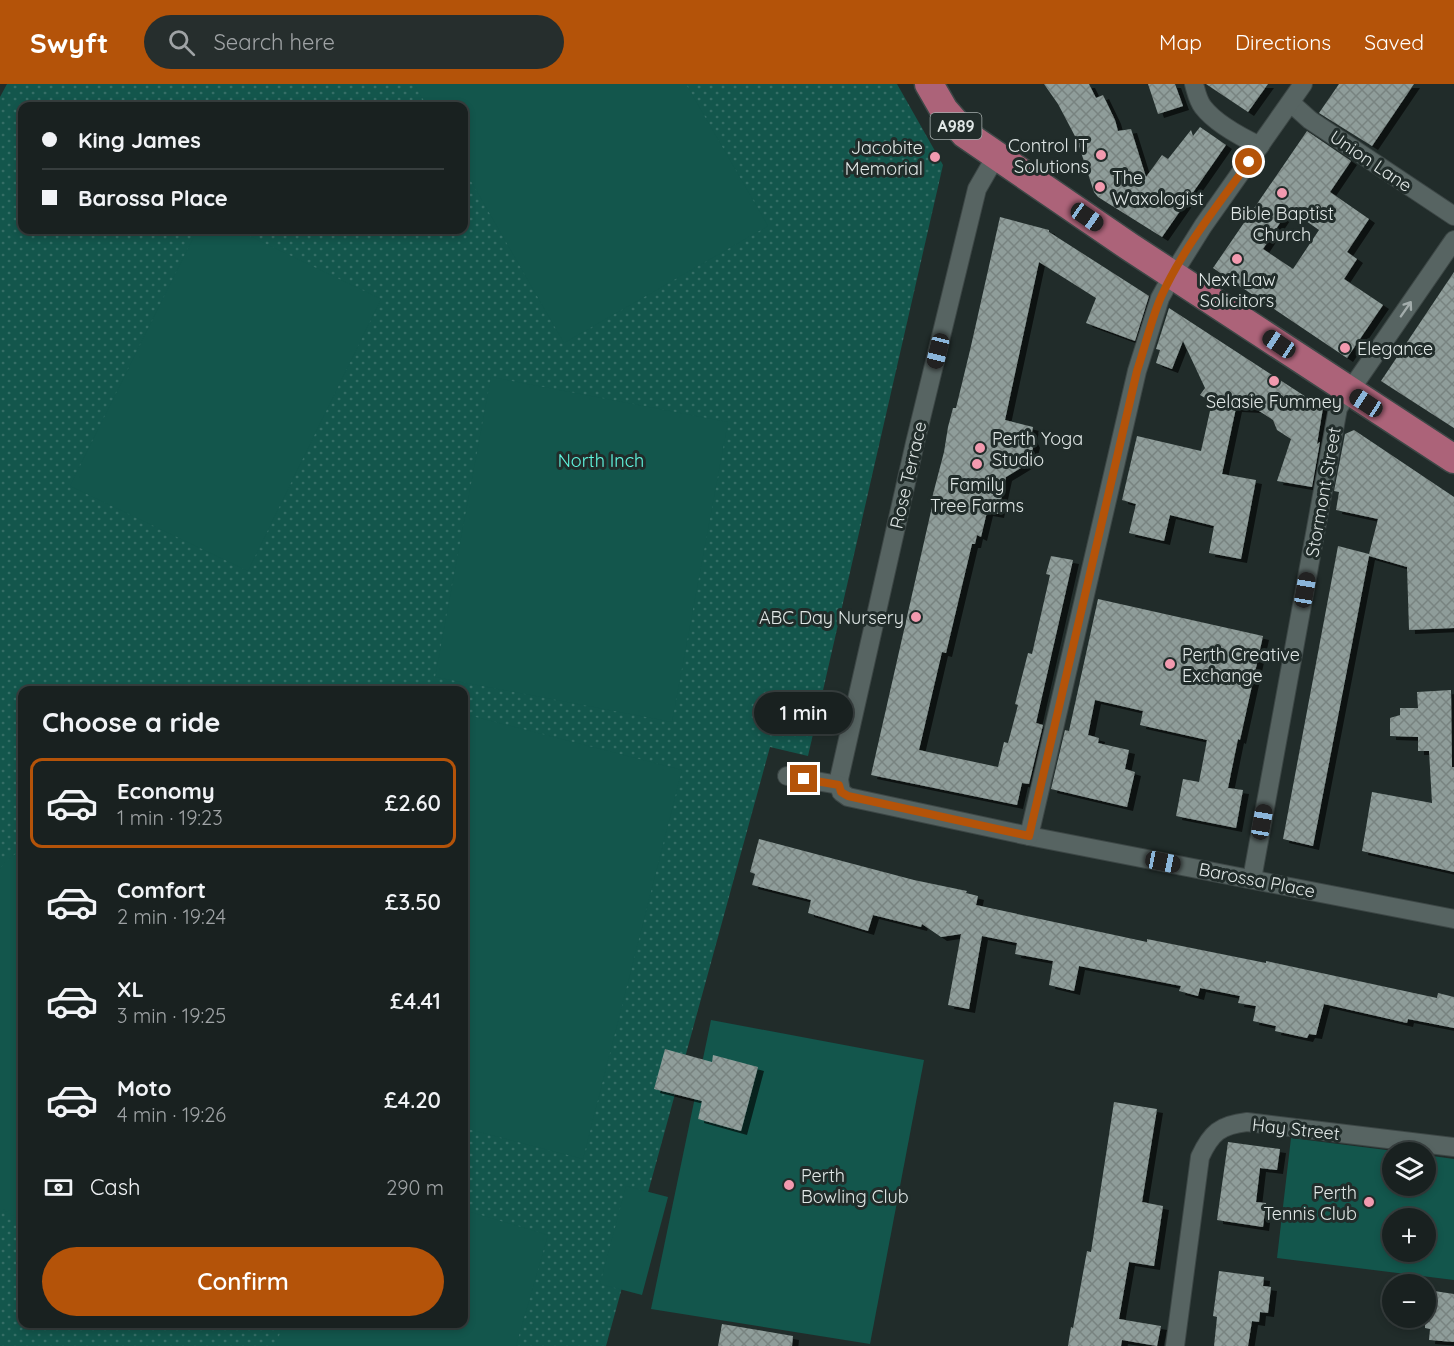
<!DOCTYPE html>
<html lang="en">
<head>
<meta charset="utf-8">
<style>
	:root { --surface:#192120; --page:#262e2d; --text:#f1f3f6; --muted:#9fa3a5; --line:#373e3e; --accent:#b45309 }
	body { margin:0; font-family:Quicksand,sans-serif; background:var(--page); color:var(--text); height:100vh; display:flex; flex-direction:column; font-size:22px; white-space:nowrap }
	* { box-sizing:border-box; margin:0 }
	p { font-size:20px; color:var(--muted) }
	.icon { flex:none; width:33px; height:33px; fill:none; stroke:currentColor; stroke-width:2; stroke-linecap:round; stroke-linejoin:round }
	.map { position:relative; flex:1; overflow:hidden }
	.side { position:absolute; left:18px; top:602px; width:450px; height:642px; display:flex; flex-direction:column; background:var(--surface); border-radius:12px; box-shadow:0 3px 9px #0003,0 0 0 2px var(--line) }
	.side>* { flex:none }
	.hud { position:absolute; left:18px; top:18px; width:450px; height:132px; border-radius:12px; box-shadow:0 3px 9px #0003,0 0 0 2px var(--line); display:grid; align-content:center; height:132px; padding:0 24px; background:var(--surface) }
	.buttons { position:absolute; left:1382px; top:1058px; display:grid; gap:12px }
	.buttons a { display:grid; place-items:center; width:54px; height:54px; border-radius:50%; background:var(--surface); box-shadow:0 3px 9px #0003,0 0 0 2px var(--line); font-size:30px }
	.end { position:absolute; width:27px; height:27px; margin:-14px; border:8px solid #b45309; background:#fff; box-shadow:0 0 0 3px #fff }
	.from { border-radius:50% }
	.bubble { position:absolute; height:42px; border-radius:21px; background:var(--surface); box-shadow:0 3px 9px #0003,0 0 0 2px var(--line); font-size:20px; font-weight:600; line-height:42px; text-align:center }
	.car { position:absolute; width:18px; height:36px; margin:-18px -9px; border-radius:8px; box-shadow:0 0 4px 2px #0007; background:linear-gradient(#222 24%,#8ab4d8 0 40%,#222 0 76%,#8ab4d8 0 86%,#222 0) }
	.hud b { display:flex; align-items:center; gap:21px; height:57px; font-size:22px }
	.hud b+b { border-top:2px solid var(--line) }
	.hud i { width:15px; height:15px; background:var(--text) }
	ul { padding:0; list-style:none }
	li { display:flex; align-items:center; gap:18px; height:90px; margin:0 12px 9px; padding:0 12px; border:3px solid transparent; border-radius:12px }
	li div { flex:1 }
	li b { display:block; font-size:22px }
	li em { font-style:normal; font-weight:600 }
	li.on { border-color:var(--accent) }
	li>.icon { width:54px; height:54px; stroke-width:1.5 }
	h2 { padding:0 24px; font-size:27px; line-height:72px }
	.pay { display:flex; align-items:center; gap:15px; height:66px; padding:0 24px; font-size:22px }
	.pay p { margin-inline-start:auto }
	.action { display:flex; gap:12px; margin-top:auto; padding:12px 24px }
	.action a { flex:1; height:69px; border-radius:36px; background:var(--accent); color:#fff; font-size:24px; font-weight:600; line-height:69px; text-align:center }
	header { display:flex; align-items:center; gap:36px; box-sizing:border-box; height:84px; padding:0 30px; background:var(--accent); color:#fff }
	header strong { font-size:28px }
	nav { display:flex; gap:33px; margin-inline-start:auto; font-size:21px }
	.search { width:420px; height:54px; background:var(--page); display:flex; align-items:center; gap:15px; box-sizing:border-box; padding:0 21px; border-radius:33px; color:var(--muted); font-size:22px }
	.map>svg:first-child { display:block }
	.park { fill:url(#park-dots); fill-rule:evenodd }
	.pitch { fill:#13564c; fill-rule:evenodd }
	.building { fill:url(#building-cross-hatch); fill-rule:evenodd; filter:url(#shadow) }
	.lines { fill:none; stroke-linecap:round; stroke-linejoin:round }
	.street-casing { stroke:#3d4746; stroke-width:20 }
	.primary-casing { stroke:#3d4746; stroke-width:31 }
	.street { stroke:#576462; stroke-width:18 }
	.primary { stroke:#ac6379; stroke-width:28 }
	.oneway { stroke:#a2acab }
	.route { stroke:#b45309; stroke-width:8 }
	.poi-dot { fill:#f29aaf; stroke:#212c2a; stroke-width:2 }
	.labels { text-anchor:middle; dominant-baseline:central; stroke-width:6; stroke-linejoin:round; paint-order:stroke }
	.shield { fill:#212c2a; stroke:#a7afae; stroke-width:1.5 }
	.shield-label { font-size:16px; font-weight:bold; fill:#e0e7e6 }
	.poi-label { font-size:18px; fill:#e0e7e6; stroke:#212c2a; text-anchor:start }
	.street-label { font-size:18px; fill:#e0e7e6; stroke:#212c2a }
	.park-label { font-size:18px; fill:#60f7e0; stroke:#212c2a }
</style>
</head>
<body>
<header>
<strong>Swyft</strong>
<div class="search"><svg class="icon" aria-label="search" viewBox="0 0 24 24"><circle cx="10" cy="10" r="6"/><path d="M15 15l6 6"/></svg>Search here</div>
<nav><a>Map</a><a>Directions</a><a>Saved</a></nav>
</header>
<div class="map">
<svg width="1454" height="1262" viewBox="0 0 1454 1262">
	<defs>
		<pattern id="park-dots" width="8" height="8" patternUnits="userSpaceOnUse" patternTransform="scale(1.5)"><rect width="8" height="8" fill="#13564c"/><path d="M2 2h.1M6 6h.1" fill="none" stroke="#356e66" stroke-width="1.8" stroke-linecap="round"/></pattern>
		<pattern id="building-cross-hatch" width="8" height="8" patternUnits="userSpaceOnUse" patternTransform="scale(1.5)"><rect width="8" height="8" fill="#8f9d9a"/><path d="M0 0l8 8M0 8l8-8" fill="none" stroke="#788380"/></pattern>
		<filter id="shadow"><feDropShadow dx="6" dy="4" stdDeviation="0" flood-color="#0009"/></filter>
	</defs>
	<rect width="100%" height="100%" fill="#212c2a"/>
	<path class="park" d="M7 0H897L943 81 808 672 770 663 606 1262H0V13ZM22 22H464V146H22ZM22 606H464V1239H22Z"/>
	<g class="pitch">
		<polygon points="414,0 686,0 768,142 564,259 464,85 464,22 427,22"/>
		<polygon points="197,146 237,146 381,215 248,487 70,402"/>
		<polygon points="491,293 728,338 672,638 435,593"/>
		<polygon points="464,630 682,686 583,1075 464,1044"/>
		<polygon points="22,765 22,1138 0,1123 0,785 5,778"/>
		<polygon points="711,936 924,976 870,1260 651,1225"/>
		<path d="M1291 1054 1402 1068H1392V1101H1425V1071L1454 1075V1196L1277 1174ZM1392 1134H1425V1167H1392Z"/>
		<polygon points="626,1102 668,1113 642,1211 600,1200"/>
		<polygon points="464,1126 548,1151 516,1262 276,1262 283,1239 464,1239"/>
	</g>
	<g class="building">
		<polygon points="1044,0 1089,0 1096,14 1103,11 1115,36 1118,47 1131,45 1146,93 1162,71 1168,75 1191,46 1193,52 1200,43 1226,61 1162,153 1098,113 1094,108 1077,56 1058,20"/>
		<polygon points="1148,0 1175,0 1183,22 1158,30"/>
		<polygon points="1206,0 1268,0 1248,28"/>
		<polygon points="1339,0 1414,0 1372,62 1319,29"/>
		<path d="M1307 47 1351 77 1330 108 1369 135 1347 168 1357 175 1344 195 1383 221 1347 274 1213 184ZM1289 125 1319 146 1293 185 1263 165Z"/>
		<polygon points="1000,133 1049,146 1049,148 1149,212 1135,257 1086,239 1096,214 1039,178 1005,336 1033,343 1031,354 1034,360 1029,379 1006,393 998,430 987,428 981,453 977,451 975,460 972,460 946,569 942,568 919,666 998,683 1004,658 1008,659 1018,621 1015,620 1028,569 1032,570 1050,491 1046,490 1051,472 1073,476 1036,639 1043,641 1029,700 1022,699 1017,721 871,691 934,414 932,414 944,368 948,343 953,324 956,324 971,262"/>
		<polygon points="1454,188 1454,344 1381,297"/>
		<polygon points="1169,224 1323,324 1317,360 1320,358 1312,403 1277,397 1291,355 1277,346 1273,336 1256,325 1236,324 1222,390 1256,396 1241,475 1209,469 1214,442 1170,431 1164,457 1129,449 1136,420 1122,416 1137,352 1201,367 1212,318 1200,311 1205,304 1183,257 1172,285 1156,279 1160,266 1156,265"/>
		<polygon points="1354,346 1454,413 1454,544 1409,546 1407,483 1369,472 1313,762 1283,755 1338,462 1369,470 1378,435 1336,426 1339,408 1334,407 1345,350"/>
		<polygon points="1098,515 1263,552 1240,656 1238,655 1228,704 1243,706 1236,744 1176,732 1183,695 1199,698 1207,656 1140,641 1143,627 1095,616 1088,651 1099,654 1098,659 1129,666 1125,685 1135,688 1127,723 1051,705 1065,646 1069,647"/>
		<polygon points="1451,606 1452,683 1454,683 1454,788 1362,767 1372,708 1432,719 1429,667 1418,667 1418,653 1390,652 1390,634 1400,631 1400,624 1418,624 1417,608"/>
		<polygon points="759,755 914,796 967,807 966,809 978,812 976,821 1147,858 1147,855 1266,879 1266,877 1437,914 1438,909 1454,913 1454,944 1408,935 1407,939 1324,920 1316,951 1309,950 1307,954 1275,947 1276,942 1253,937 1256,922 1238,919 1240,912 1200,904 1198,912 1179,907 1181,902 1079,882 1074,907 1049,901 1053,877 1015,870 1017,859 982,852 969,925 948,921 961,850 941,853 922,840 921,843 873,831 868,847 808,829 811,816 752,801 755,790 750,788"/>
		<polygon points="665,965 712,978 713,971 758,983 741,1047 698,1035 702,1017 654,1005"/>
		<polygon points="1114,1018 1157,1025 1142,1118 1163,1122 1154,1182 1129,1178 1119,1235 1161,1242 1157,1262 1122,1256 1121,1262 1068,1262 1071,1243 1073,1244 1087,1167 1091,1168"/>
		<polygon points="1228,1058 1280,1065 1277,1086 1260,1084 1256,1118 1266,1119 1263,1143 1217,1136"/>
		<polygon points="1219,1187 1264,1193 1263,1202 1271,1203 1268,1229 1260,1228 1259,1238 1252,1237 1248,1262 1214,1262 1217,1233 1213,1232"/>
		<polygon points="1434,1207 1454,1210 1454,1258 1429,1256 1430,1245 1425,1244 1425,1224 1432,1224"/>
		<polygon points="722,1240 793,1252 792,1262 718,1262"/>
	</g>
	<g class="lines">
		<g class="street-casing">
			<g id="street">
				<path d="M1194 0C1196 7 1198 17 1203 23 1216 40 1241 53 1260 62"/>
				<polyline points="1291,19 1310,36 1454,132"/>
				<polyline points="996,72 977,105 915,359 839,695 841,708 848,713 1029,752 1454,835"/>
				<polyline points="787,692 839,701"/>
				<polyline points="1029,752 1137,287 1160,214 1173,190 1203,142 1303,0"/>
				<polyline points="1252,795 1338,324 1454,156"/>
				<path d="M1175 1262 1200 1073C1211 1049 1220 1041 1247 1038L1454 1063"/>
			</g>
		</g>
		<g class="primary-casing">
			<polyline id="primary" points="929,0 944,26 965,50 1130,163 1454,375"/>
		</g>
		<use href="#street" class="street"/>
		<use href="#primary" class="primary"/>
	</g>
	<defs><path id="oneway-shaft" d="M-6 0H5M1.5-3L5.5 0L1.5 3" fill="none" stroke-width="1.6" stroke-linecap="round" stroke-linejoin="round" transform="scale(1.5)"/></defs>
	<use class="oneway" href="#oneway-shaft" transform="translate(1406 225) rotate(-55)"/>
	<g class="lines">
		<path class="route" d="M804 695 839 701 841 708 848 712 1029 752 1137 287C1145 263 1151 236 1161 213 1183 164 1218 121 1249 78"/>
	</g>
	<g class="poi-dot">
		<circle cx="1101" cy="71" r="6"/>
		<circle cx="935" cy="73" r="6"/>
		<circle cx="1100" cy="103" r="6"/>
		<circle cx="1282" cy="109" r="6"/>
		<circle cx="1237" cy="175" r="6"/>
		<circle cx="1345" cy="264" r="6"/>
		<circle cx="1274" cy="297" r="6"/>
		<circle cx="980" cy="364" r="6"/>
		<circle cx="977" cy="380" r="6"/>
		<circle cx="916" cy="533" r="6"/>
		<circle cx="1170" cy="580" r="6"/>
		<circle cx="789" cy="1101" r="6"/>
		<circle cx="1369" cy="1118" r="6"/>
	</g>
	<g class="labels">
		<rect class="shield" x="930.5" y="29" width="51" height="26" rx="4.5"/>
		<g class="shield-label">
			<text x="956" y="42">A989</text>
		</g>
		<g class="poi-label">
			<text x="1089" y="61" text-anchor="end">Control IT<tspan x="1089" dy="21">Solutions</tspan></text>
			<text x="923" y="63" text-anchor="end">Jacobite<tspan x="923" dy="21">Memorial</tspan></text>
			<text x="1112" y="93">The<tspan x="1112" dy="21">Waxologist</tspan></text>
			<text x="1282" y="129" text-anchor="middle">Bible Baptist<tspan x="1282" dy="21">Church</tspan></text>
			<text x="1237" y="195" text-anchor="middle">Next Law<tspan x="1237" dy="21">Solicitors</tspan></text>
			<text x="1357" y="264">Elegance</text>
			<text x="1274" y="317" text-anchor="middle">Selasie Fummey</text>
			<text x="992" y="354">Perth Yoga<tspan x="992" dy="21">Studio</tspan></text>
			<text x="977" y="400" text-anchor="middle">Family<tspan x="977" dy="21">Tree Farms</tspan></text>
			<text x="904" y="533" text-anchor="end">ABC Day Nursery</text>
			<text x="1182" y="570">Perth Creative<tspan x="1182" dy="21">Exchange</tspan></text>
			<text x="801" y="1091">Perth<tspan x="801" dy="21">Bowling Club</tspan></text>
			<text x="1357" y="1108" text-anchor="end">Perth<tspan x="1357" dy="21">Tennis Club</tspan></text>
		</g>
		<g class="street-label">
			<text transform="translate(1371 77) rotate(34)">Union Lane</text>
			<text transform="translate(908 391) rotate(-77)">Rose Terrace</text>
			<text transform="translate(1323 408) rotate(-80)">Stormont Street</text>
			<text transform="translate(1257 796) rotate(11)">Barossa Place</text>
			<text transform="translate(1296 1045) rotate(6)">Hay Street</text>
		</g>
		<g class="park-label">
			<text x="601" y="376">North Inch</text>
		</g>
	</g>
</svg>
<div class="buttons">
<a><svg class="icon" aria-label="layers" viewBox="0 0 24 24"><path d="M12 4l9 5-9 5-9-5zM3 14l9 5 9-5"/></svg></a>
<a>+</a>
<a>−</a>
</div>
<i class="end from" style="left:1249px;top:78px"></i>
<i class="end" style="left:804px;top:695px"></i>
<div class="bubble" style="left:754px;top:608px;width:99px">1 min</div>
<i class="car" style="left:1087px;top:133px;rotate:125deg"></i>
<i class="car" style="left:1279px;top:260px;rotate:304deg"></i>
<i class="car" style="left:938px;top:267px;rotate:194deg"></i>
<i class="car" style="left:1366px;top:319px;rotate:303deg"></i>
<i class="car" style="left:1305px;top:506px;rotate:10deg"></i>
<i class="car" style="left:1262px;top:738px;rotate:10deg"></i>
<i class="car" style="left:1163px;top:778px;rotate:101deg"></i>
<div class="hud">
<b><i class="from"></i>King James</b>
<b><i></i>Barossa Place</b>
</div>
<section class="side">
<h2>Choose a ride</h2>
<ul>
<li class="on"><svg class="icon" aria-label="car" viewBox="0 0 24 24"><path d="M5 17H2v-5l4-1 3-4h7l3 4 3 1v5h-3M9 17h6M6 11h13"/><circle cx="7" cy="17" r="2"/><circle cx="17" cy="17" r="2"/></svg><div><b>Economy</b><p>1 min · 19:23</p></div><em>£2.60</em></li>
<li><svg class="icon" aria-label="car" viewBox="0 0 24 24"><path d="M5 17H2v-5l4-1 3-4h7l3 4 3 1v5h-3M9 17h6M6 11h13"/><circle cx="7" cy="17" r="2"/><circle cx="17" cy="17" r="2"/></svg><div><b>Comfort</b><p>2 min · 19:24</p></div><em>£3.50</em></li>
<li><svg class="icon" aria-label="car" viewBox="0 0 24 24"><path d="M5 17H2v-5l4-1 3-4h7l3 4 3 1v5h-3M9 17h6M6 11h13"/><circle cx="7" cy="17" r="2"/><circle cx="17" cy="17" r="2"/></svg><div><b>XL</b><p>3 min · 19:25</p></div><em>£4.41</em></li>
<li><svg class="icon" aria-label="car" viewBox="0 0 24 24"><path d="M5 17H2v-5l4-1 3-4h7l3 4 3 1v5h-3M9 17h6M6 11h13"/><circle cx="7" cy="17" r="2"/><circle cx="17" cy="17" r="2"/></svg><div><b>Moto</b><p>4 min · 19:26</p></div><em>£4.20</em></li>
</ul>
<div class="pay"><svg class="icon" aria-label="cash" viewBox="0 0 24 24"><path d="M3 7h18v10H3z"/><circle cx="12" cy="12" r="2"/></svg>Cash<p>290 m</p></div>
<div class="action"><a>Confirm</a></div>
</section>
</div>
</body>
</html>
